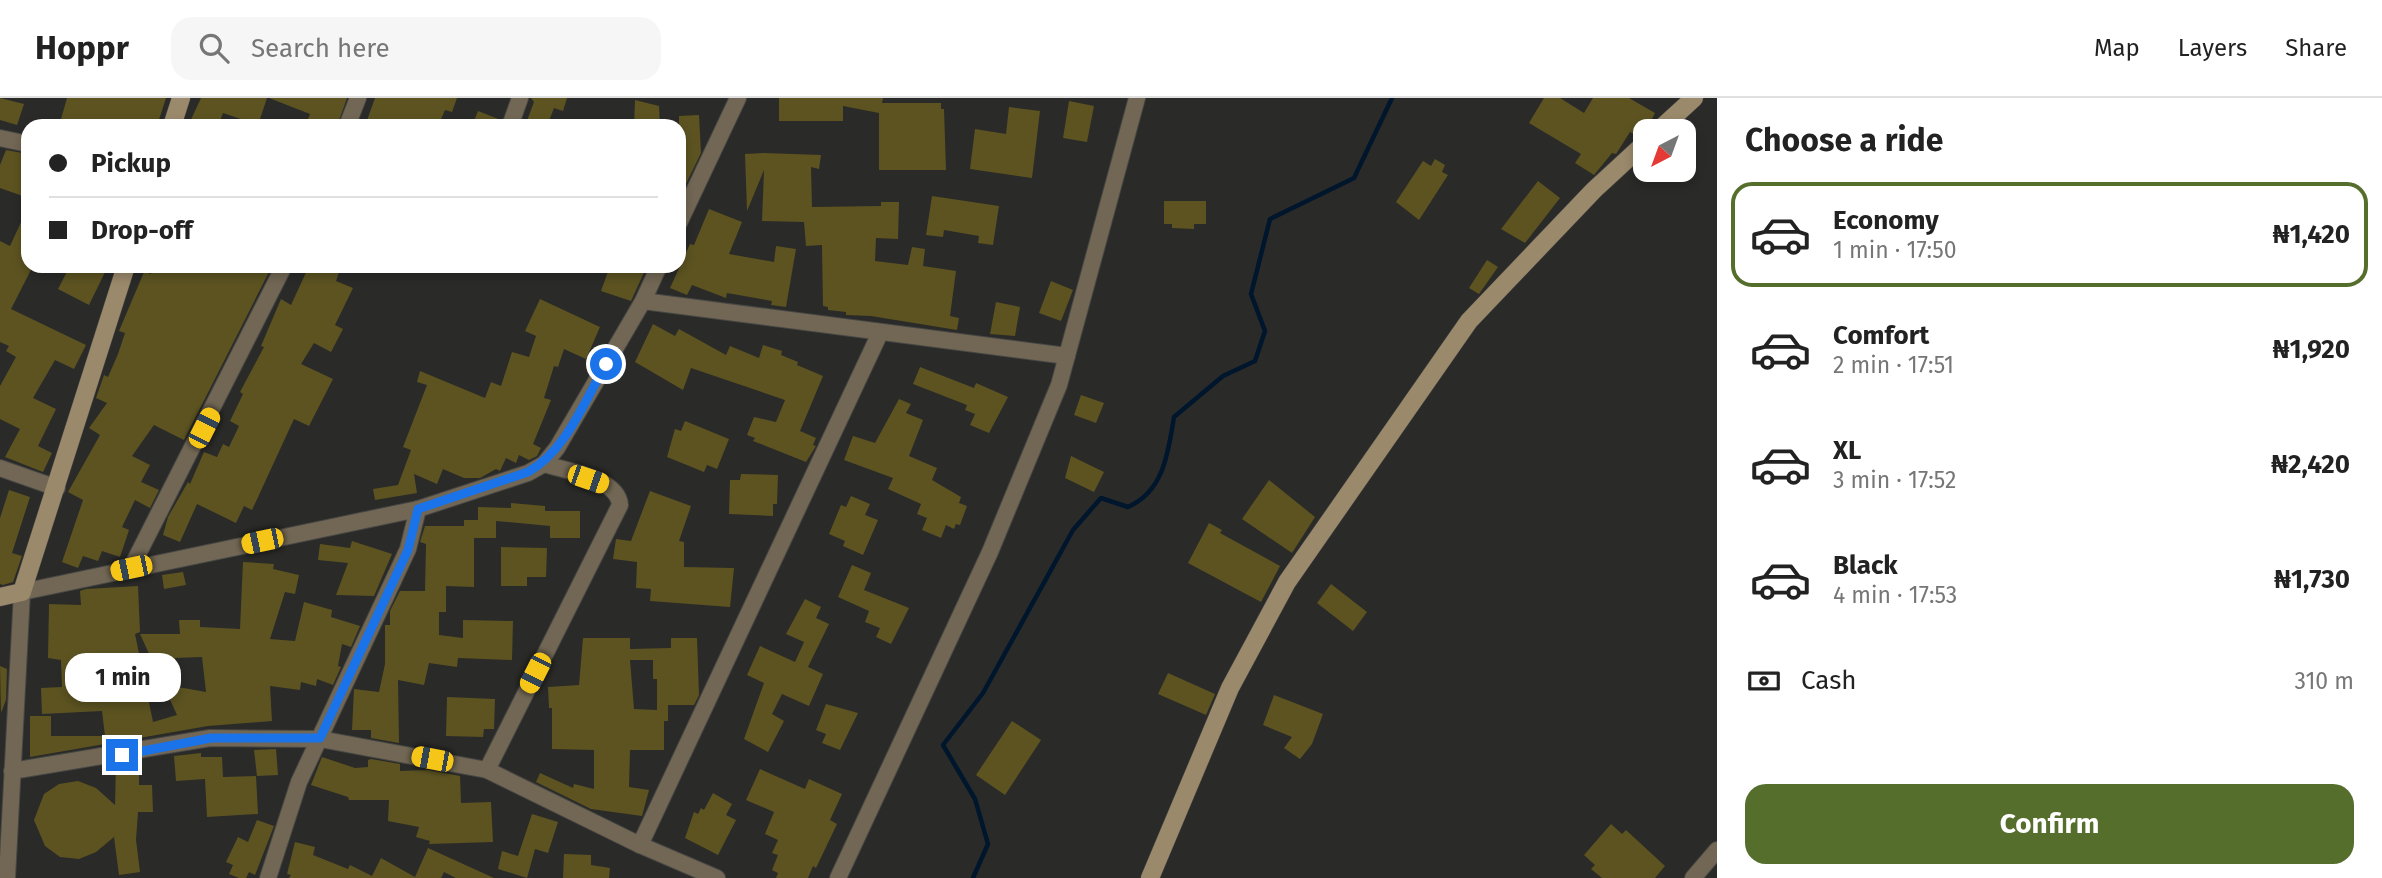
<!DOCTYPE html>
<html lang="en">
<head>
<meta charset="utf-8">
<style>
	:root { --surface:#fff; --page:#f6f6f6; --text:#222; --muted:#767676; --line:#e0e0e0; --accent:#566e2c }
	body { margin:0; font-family:"Fira Sans",sans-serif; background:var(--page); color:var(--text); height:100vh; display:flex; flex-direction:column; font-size:26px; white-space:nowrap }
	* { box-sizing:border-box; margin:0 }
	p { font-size:23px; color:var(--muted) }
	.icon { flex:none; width:38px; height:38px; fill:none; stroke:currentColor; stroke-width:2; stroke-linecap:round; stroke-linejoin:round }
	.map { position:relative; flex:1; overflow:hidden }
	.side { display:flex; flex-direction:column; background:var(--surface); width:665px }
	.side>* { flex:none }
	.hud { position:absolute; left:21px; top:21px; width:665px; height:154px; border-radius:21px; box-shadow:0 4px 10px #0003; display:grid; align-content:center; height:154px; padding:0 28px; background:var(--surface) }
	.needle { width:46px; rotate:221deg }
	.tools { position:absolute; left:1633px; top:21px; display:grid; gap:14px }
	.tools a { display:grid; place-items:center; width:63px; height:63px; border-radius:14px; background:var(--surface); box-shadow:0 4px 10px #0003; font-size:35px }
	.end { position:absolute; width:32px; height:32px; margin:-16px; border:9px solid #1a73e8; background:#fff; box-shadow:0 0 0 4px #fff }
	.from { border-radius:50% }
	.bubble { position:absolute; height:49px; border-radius:21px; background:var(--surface); box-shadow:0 4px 10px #0003; font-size:23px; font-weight:700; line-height:49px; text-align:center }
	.car { position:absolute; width:21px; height:42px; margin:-21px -10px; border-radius:9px; box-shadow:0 0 5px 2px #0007; background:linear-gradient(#f5c518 24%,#345 0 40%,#f5c518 0 76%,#345 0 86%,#f5c518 0) }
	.hud b { display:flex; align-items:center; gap:24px; height:66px; font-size:26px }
	.hud b+b { border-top:2px solid var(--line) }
	.hud i { width:18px; height:18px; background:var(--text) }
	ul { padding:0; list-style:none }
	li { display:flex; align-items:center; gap:21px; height:105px; margin:0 14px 10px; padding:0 14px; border:4px solid transparent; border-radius:21px }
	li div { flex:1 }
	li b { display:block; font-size:26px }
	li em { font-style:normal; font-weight:700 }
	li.active { border-color:var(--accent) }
	li>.icon { width:63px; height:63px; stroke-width:1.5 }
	h2 { padding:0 28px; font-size:32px; line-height:84px }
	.pay { display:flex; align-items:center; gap:18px; height:77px; padding:0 28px; font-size:26px }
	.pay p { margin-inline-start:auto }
	.button { display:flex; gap:14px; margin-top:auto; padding:14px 28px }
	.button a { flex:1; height:80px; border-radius:21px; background:var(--accent); color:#fff; font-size:28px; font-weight:700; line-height:80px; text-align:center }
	header { display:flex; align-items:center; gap:42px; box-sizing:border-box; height:98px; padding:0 35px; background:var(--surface); border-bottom:2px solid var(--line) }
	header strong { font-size:33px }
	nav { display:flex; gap:38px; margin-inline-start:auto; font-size:24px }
	.search { width:490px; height:63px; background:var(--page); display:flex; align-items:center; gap:18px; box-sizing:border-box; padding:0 24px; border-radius:21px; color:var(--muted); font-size:26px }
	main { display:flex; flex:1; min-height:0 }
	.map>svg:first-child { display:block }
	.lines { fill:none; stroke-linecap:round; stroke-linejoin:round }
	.stream { stroke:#00162d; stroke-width:4.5 }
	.building { fill:#5c5321; fill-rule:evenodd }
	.street-casing { stroke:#474745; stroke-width:18 }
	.secondary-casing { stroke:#474745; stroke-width:19 }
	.street { stroke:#726754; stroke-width:16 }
	.secondary { stroke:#9b896b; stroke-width:18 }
	.route { stroke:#1a73e8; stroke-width:9 }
</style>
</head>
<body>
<header>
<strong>Hoppr</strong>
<div class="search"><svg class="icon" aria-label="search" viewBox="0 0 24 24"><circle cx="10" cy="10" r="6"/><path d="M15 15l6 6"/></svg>Search here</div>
<nav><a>Map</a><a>Layers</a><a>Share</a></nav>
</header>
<main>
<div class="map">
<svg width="1717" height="780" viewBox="0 0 1717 780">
	<rect width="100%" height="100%" fill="#2a2a28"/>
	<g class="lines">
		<path class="stream" d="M973 780 988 746 975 701 943 647 983 595 1073 432 1101 400 1128 409C1164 393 1168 355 1174 319L1223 278 1255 263 1265 233 1251 196 1270 121 1354 80 1392 0"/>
	</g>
	<g class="building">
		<polygon points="0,0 24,6 17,27 0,22"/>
		<polygon points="67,0 166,0 157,28 59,28"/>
		<polygon points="201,0 267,0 258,27 223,15 218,28 188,28"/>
		<polygon points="269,0 347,0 337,28 305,28 310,16"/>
		<polygon points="375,0 457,0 452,14 445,12 438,28 365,28"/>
		<polygon points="531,0 567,0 563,13 554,10 547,28 525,28 534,4"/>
		<polygon points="779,0 883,0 882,5 941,5 941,11 944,11 946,72 879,72 879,15 843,8 843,23 779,23"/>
		<polygon points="1544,0 1560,0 1584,15 1593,0 1629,0 1655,15 1645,34 1636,37 1630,34 1616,56 1612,55 1594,77 1575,65 1581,56 1529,25"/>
		<polygon points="635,2 659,8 660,28 634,28"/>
		<polygon points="1069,3 1094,8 1087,44 1063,40"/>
		<polygon points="1009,9 1040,13 1032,80 970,71 975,31 1006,36"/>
		<polygon points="478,13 501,22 500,28 472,28"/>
		<polygon points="699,17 701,55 679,100 679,18"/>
		<polygon points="6,52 28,56 28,100 0,90 0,67"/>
		<polygon points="764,55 821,57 819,71 811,69 812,109 881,108 881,104 899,104 898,141 876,140 875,163 908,167 912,149 925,151 923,168 956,173 950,218 959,220 957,232 871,218 846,217 846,214 828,212 828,209 823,208 822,147 806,148 804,124 762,123 764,72 747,113 745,56"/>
		<polygon points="1435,61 1445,67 1442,74 1448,77 1419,122 1396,104 1423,63 1431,68"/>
		<polygon points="1538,83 1560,100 1525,145 1501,131"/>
		<polygon points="932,98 999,108 993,147 978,145 979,138 944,132 943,139 926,137"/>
		<polygon points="1164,103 1206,103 1206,126 1194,126 1194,131 1172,130 1172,126 1164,126"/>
		<polygon points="28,109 28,168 33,168 11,211 86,247 74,271 55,262 33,300 56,311 38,348 52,355 43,374 5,359 20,331 0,321 0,288 16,259 6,253 9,248 0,244 0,143 10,148"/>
		<polygon points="709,111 742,124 729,156 774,164 776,148 796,151 786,209 771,207 772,203 727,195 726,200 692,187 687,197 670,190 690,146 694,147"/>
		<polygon points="1487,162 1498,169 1479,196 1469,190"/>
		<polygon points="70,168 108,168 89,207 58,191"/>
		<polygon points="154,168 272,168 184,342 154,327 132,358 150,367 141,384 159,392 150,410 135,402 122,429 129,432 120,459 102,453 98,463 83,458 78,470 62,464 83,402 68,394 100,337 89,330 107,305 96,300 104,277 108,279 118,256 125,235 119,233 144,174 151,176"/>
		<polygon points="309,168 341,168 336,183 353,190 335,227 343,231 331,254 314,245 301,266 333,281 309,328 294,321 252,412 244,408 236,425 197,406 180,444 163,437 168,419 188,384 190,386 204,354 217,359 223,346 229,349 239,328 230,323 243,296 240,294 264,249 261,248 281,201 291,207"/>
		<polygon points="610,168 647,168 631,203 601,193"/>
		<polygon points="1051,183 1073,192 1061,223 1039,215"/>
		<polygon points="540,201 600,229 586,261 564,251 558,269 554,268 544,300 551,302 533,346 541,350 537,358 529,362 519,357 516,365 506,360 500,373 496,371 480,380 464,380 443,371 437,386 414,376 417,395 375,402 373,391 398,387 411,352 403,349 427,287 417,284 420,273 485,300 491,284 501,288 512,254 529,259 536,238 525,233"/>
		<polygon points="996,204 1020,209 1015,238 990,236"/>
		<polygon points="653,226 675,238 679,231 726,257 730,248 759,260 763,247 782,253 781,257 798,264 797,267 823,278 800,333 816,340 813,347 816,348 806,364 753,343 755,340 747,337 754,319 776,324 785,302 691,270 683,292 635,264"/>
		<polygon points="920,269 974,290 976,285 1008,299 989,335 970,327 975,316 965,312 967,307 913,286"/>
		<polygon points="1081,297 1104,305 1096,325 1074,317"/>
		<polygon points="899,301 911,306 906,315 923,322 909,358 937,370 932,382 961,399 959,405 967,408 960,427 956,426 954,431 946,427 941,440 922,432 927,420 917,416 921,406 888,391 893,380 844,362 853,338 875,345"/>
		<polygon points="685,323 729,341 717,371 707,367 704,374 667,359 675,331 681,333"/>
		<polygon points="1071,358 1104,374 1094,394 1065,380"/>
		<polygon points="741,376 778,377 777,406 773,406 773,418 729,416 730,382 740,382"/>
		<polygon points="1269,382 1315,419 1292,455 1242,421"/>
		<polygon points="9,392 30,399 12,455 22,458 13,484 3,487 0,486 0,420"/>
		<polygon points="650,393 691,408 679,443 684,444 684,469 734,470 730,509 650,503 651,491 636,490 637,464 613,461 616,441 631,443"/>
		<polygon points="851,398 870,406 865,417 878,422 863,457 843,448 845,443 829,436 841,407 846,409"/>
		<polygon points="511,405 545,408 545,413 580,413 580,440 550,440 550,428 496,423 496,440 474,440 474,489 446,488 446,514 439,514 439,537 463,540 463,522 513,523 512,562 458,560 457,569 429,565 424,587 398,582 399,645 371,640 371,632 352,632 354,591 379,594 385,566 385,527 390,527 390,513 400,493 425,493 426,446 420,444 425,428 464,428 464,422 478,422 478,409 511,410"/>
		<polygon points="1209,425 1222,432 1220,435 1280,468 1261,504 1188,465"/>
		<polygon points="352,443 392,456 374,498 336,497 348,465 318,462 320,446 350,450"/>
		<polygon points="501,449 547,450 546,479 527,479 527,488 501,488"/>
		<path d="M243 464 274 466 273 471 299 477 295 496 285 494 270 541 295 543 304 504 332 512 331 519 360 528 351 549 342 546 338 568 341 569 333 587 317 581 316 588 301 584 300 592 270 588 272 623 208 628 30 659V618H51V638H105L102 613 42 616 41 590 62 589 61 562 48 560 49 506 81 507 80 493 86 491 138 488 140 534 135 536 153 624 177 617 140 536H180L179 522H200V529L240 531ZM202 559 206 594 178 589 175 560Z"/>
		<polygon points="852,467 871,475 864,492 909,510 891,546 876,539 880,530 865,524 869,513 838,499"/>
		<polygon points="183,474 186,487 164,491 162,477"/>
		<polygon points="1331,486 1367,514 1353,533 1317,505"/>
		<polygon points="805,501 821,509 816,520 829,526 808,569 823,576 809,608 782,596 772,616 784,623 768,654 744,641 764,585 747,577 760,548 795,564 804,544 786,536"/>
		<path d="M583 540H630V551L671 550V540H697L699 597 694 607H668V623H664V652H630L629 689 649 692 642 718 591 711 536 684 540 675 573 690 574 686 594 691V652L552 651V610H549L548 589 579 587ZM630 562H653V581H657V612L634 611Z"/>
		<polygon points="0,568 7,571 6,602 1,615"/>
		<polygon points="1168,575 1215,596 1206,617 1158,596"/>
		<polygon points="1274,597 1323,616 1312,646 1300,661 1284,650 1292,639 1263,627"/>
		<polygon points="447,599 495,601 494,631 484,631 483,639 446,638"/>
		<polygon points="826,606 858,615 840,652 822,645 826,636 816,632"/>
		<polygon points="1012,623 1041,642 1005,697 976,677"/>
		<polygon points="276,651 278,677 257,678 254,652"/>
		<polygon points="201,655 201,659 222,659 223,679 256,678 258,716 207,719 205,681 176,683 174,658"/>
		<polygon points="322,659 355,670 368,669 368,662 371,661 400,666 400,673 428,672 460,678 461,705 491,704 493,744 429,746 430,743 416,739 419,729 388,723 389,702 349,702 348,699 311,687"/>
		<polygon points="139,662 139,687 152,687 153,714 138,714 136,742 140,774 119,777 114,739 96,754 79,761 60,759 45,748 34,722 44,696 59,686 78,683 96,690 115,707 116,666"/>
		<polygon points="760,671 805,691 809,681 842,696 830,722 837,726 816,770 813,768 808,780 776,780 778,775 772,772 778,757 772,755 778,742 765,736 774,714 746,702"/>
		<polygon points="713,695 732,706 726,717 736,722 718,757 685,740 694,714 698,716 701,710 704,712"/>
		<polygon points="532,716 558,724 548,755 535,751 527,780 498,771 502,753 518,758"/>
		<polygon points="257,722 274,728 255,777 249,774 246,780 239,780 229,776 233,767 226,764 238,739 248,744"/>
		<polygon points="1611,726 1622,736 1626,732 1665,768 1655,780 1602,780 1591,771 1595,767 1584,757"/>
		<polygon points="295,744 315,749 313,757 348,771 350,767 372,778 381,760 415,779 428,750 494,780 456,780 444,774 441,780 289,780 291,777 287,776"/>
		<polygon points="564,756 591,757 591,767 610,770 609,780 563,780"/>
	</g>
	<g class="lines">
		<g class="street-casing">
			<g id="street">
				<polyline points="347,28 358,0"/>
				<polyline points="510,28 520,0"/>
				<polyline points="0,40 28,46"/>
				<polyline points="679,125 738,0"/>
				<polyline points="643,203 1067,258"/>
				<polyline points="0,370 57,390"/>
				<polyline points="131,470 284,168"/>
				<path d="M487 672 620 407C618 380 566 373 544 366"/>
				<polyline points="12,673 210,640 320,641 487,672 640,747 717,780"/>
				<polyline points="640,747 880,235"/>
				<polyline points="7,780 22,494 418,411 528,375 544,366 557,350 643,203 659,168"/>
				<polyline points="268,780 299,684 408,451 418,411"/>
				<polyline points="838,780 990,454 1059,287 1137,0"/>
				<polyline points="1693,780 1717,752"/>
			</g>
		</g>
		<g class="secondary-casing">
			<g id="secondary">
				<polyline points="172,28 181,0"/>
				<polyline points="1658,33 1694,0"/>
				<polyline points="0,499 22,494 126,168"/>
				<polyline points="1150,780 1230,590 1287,484 1469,223 1594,92 1645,45"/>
			</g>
		</g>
		<use href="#street" class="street"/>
		<use href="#secondary" class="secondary"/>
	</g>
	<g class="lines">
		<path class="route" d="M122 657 211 640H320L408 452 418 411 528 374C566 353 585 302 606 266"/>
	</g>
</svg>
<div class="tools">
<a><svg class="needle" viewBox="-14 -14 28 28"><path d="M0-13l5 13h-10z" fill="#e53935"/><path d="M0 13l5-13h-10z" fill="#767676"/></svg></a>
</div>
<i class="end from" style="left:606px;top:266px"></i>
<i class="end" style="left:122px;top:657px"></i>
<div class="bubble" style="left:65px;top:555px;width:116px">1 min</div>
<i class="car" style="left:204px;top:330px;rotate:27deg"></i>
<i class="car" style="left:588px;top:381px;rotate:109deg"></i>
<i class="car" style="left:262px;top:443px;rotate:258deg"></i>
<i class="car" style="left:131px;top:470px;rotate:258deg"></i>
<i class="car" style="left:535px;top:575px;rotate:207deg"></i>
<i class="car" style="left:432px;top:661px;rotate:281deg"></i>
<div class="hud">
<b><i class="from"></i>Pickup</b>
<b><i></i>Drop-off</b>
</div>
</div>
<section class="side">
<h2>Choose a ride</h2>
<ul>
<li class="active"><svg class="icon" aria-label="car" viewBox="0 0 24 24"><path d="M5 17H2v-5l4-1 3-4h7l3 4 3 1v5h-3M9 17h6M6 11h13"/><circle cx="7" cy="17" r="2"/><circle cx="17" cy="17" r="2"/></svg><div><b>Economy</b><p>1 min · 17:50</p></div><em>₦1,420</em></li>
<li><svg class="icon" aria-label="car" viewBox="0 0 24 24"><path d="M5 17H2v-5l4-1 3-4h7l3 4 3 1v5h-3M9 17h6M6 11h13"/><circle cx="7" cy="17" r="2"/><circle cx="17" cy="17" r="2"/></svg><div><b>Comfort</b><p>2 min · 17:51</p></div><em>₦1,920</em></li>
<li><svg class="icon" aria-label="car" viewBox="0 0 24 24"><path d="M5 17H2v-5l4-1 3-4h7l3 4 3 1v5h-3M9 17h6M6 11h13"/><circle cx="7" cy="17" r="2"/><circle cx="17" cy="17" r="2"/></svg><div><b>XL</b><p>3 min · 17:52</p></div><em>₦2,420</em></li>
<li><svg class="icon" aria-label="car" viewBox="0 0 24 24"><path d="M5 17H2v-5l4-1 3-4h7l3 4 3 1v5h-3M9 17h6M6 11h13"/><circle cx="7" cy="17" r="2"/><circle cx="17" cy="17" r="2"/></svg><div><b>Black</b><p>4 min · 17:53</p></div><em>₦1,730</em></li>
</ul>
<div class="pay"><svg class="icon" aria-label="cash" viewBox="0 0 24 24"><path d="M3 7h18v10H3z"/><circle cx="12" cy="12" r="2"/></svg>Cash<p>310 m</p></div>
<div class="button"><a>Confirm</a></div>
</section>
</main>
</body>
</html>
